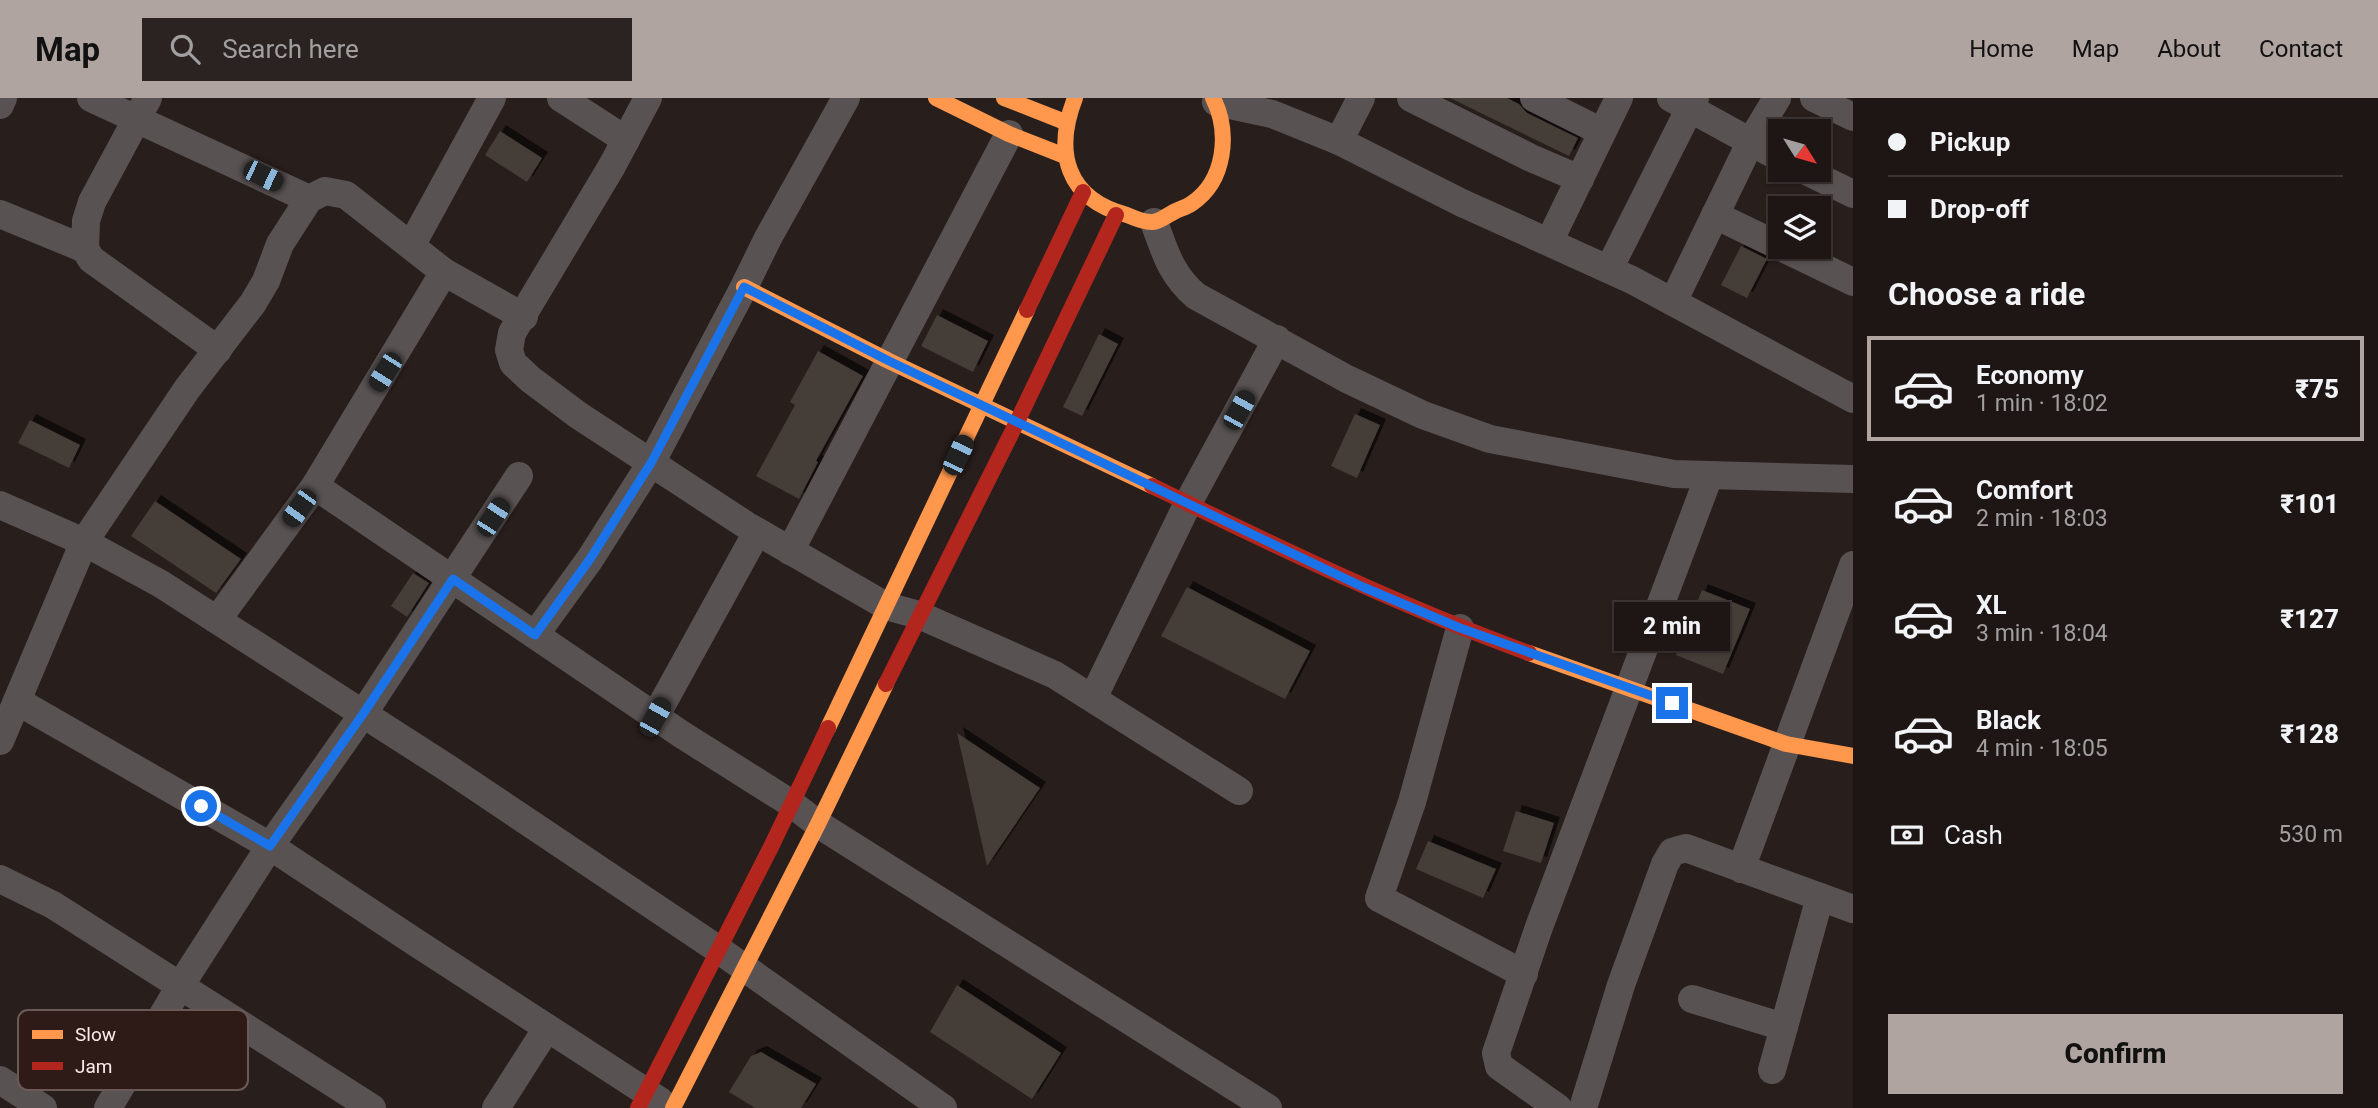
<!DOCTYPE html>
<html lang="en">
<head>
<meta charset="utf-8">
<style>
	:root { --surface:#1e1615; --page:#2b2322; --text:#f1f3f6; --muted:#a19fa0; --line:#3c3534; --accent:#b0a4a1 }
	body { margin:0; font-family:Roboto,sans-serif; background:var(--page); color:var(--text); height:100vh; display:flex; flex-direction:column; font-size:26px; white-space:nowrap }
	* { box-sizing:border-box; margin:0 }
	p { font-size:23px; color:var(--muted) }
	.icon { flex:none; width:38px; height:38px; fill:none; stroke:currentColor; stroke-width:2; stroke-linecap:round; stroke-linejoin:round }
	.map { position:relative; flex:1; overflow:hidden }
	.drawer { display:flex; flex-direction:column; background:var(--surface); width:525px }
	.drawer>* { flex:none }
	.hud { display:grid; align-content:center; height:154px; padding:0 35px; background:var(--surface) }
	.needle { width:46px; rotate:127deg }
	.buttons { position:absolute; left:1768px; top:21px; display:grid; gap:14px }
	.buttons a { display:grid; place-items:center; width:63px; height:63px; border-radius:0px; background:var(--surface); box-shadow:0 2px 5px #0004,0 0 0 2px var(--line); font-size:35px }
	.end { position:absolute; width:32px; height:32px; margin:-16px; border:9px solid #1a73e8; background:#fff; box-shadow:0 0 0 4px #fff }
	.from { border-radius:50% }
	.bubble { position:absolute; height:49px; border-radius:0px; background:var(--surface); box-shadow:0 2px 5px #0004,0 0 0 2px var(--line); font-size:23px; font-weight:800; line-height:49px; text-align:center }
	.car { position:absolute; width:21px; height:42px; margin:-21px -10px; border-radius:9px; box-shadow:0 0 5px 2px #0007; background:linear-gradient(#222 24%,#8ab4d8 0 40%,#222 0 76%,#8ab4d8 0 86%,#222 0) }
	.hud b { display:flex; align-items:center; gap:24px; height:66px; font-size:26px }
	.hud b+b { border-top:2px solid var(--line) }
	.hud i { width:18px; height:18px; background:var(--text) }
	ul { padding:0; list-style:none }
	li { display:flex; align-items:center; gap:21px; height:105px; margin:0 14px 10px; padding:0 21px; border:4px solid transparent; border-radius:0px }
	li div { flex:1 }
	li b { display:block; font-size:26px }
	li em { font-style:normal; font-weight:800 }
	li.selected { border-color:var(--accent) }
	li>.icon { width:63px; height:63px; stroke-width:1.5 }
	h2 { padding:0 35px; font-size:32px; line-height:84px }
	.pay { display:flex; align-items:center; gap:18px; height:77px; padding:0 35px; font-size:26px }
	.pay p { margin-inline-start:auto }
	.primary-button { display:flex; gap:14px; margin-top:auto; padding:14px 35px }
	.primary-button a { flex:1; height:80px; border-radius:0px; background:var(--accent); color:#111; font-size:28px; font-weight:800; line-height:80px; text-align:center }
	header { display:flex; align-items:center; gap:42px; box-sizing:border-box; height:98px; padding:0 35px; background:var(--accent); color:#111 }
	header strong { font-size:33px }
	nav { display:flex; gap:38px; margin-inline-start:auto; font-size:24px }
	.search { width:490px; height:63px; background:var(--page); display:flex; align-items:center; gap:18px; box-sizing:border-box; padding:0 24px; border-radius:0px; color:var(--muted); font-size:26px }
	main { display:flex; flex:1; min-height:0 }
	.map>svg:first-child { display:block }
	.building { fill:#443c38; filter:url(#shadow) }
	.lines { fill:none; stroke-linecap:round; stroke-linejoin:round }
	.street { stroke:#595253; stroke-width:28 }
	.slow { stroke:#ff974d; stroke-width:16 }
	.jam { stroke:#b3261e; stroke-width:16 }
	.route { stroke:#1a73e8; stroke-width:9 }
	.key { fill:#2e1a16; stroke:#6b5955; stroke-width:2 }
	.key-label { font-size:19px; fill:#faece9 }
</style>
</head>
<body>
<header>
<strong>Map</strong>
<div class="search"><svg class="icon" aria-label="search" viewBox="0 0 24 24"><circle cx="10" cy="10" r="6"/><path d="M15 15l6 6"/></svg>Search here</div>
<nav><a>Home</a><a>Map</a><a>About</a><a>Contact</a></nav>
</header>
<main>
<div class="map">
<svg width="1853" height="1010" viewBox="0 0 1853 1010">
	<defs>
		<filter id="shadow"><feDropShadow dx="6" dy="-6" stdDeviation="0" flood-color="#0009"/></filter>
	</defs>
	<rect width="100%" height="100%" fill="#281e1c"/>
	<g class="building">
		<polygon points="1450,0 1507,0 1519,6 1527,15 1578,40 1569,58"/>
		<polygon points="500,33 542,60 527,84 485,57"/>
		<polygon points="1741,148 1767,161 1747,200 1721,187"/>
		<polygon points="937,217 988,243 973,274 921,248"/>
		<polygon points="1099,236 1118,246 1082,318 1063,309"/>
		<polygon points="818,253 863,278 816,363 818,364 799,401 756,378 795,307 790,304"/>
		<polygon points="1355,316 1380,327 1357,380 1331,368"/>
		<polygon points="30,322 80,347 69,370 18,345"/>
		<polygon points="155,403 241,461 216,495 131,438"/>
		<polygon points="413,475 429,485 407,519 391,508"/>
		<polygon points="1187,489 1310,553 1285,601 1161,538"/>
		<polygon points="1702,492 1750,511 1723,576 1676,557"/>
		<polygon points="957,635 1040,690 987,768"/>
		<polygon points="1516,713 1554,725 1541,765 1503,753"/>
		<polygon points="1428,743 1496,771 1483,800 1416,771"/>
		<polygon points="957,887 1061,955 1032,1001 930,934"/>
		<polygon points="761,954 816,986 801,1010 755,1010 729,994 751,958"/>
	</g>
	<g class="lines">
		<g class="street">
			<polyline points="91,0 309,101"/>
			<polyline points="148,0 92,104 86,123 85,151 91,161 218,252"/>
			<polyline points="561,0 626,42"/>
			<polyline points="648,0 612,68 512,235 509,252 513,265 530,281 578,317 746,427 886,508 919,517 1055,577 1239,693"/>
			<polyline points="1411,0 1531,60 1580,81"/>
			<polyline points="1534,0 1602,34"/>
			<polyline points="1671,0 1780,60"/>
			<polyline points="1814,0 1853,19"/>
			<polyline points="1216,4 1272,16 1339,43 1462,105 1632,182 1853,301"/>
			<polyline points="0,7 3,0"/>
			<polyline points="1339,43 1361,0"/>
			<polyline points="1804,72 1853,96"/>
			<polyline points="0,116 85,151"/>
			<polyline points="1715,117 1853,184"/>
			<path d="M1154 124C1165 154 1171 177 1196 198L1347 281 1423 317 1490 341 1674 376 1853 381"/>
			<polyline points="1549,144 1619,0"/>
			<polyline points="411,148 492,0"/>
			<polyline points="1609,171 1695,0"/>
			<polyline points="1673,204 1750,45 1777,0"/>
			<polyline points="315,388 681,636 792,706 818,726 1268,1010"/>
			<polyline points="0,407 84,444 161,486 449,671 719,852 943,1010"/>
			<polyline points="790,453 1009,36"/>
			<polyline points="217,522 315,388 444,174"/>
			<polyline points="1460,530 1412,704 1379,800 1524,876"/>
			<polyline points="535,537 590,461 651,365 744,189 768,140 846,0"/>
			<polyline points="1093,600 1188,405 1277,241"/>
			<polyline points="17,603 270,748 415,844 660,1003"/>
			<polyline points="655,619 757,434"/>
			<polyline points="0,643 84,444 187,291 253,205 266,183 280,146 309,101 325,93 346,97 444,174 524,219"/>
			<polyline points="1741,771 1853,467"/>
			<polyline points="0,781 53,807 372,1010"/>
			<polyline points="1692,901 1784,929"/>
			<polyline points="1772,972 1820,799"/>
			<polyline points="0,982 43,1010"/>
			<polyline points="108,1010 180,888 270,748 363,616 519,378"/>
			<polyline points="496,1010 547,930"/>
			<polyline points="1558,1010 1499,968 1496,955 1539,829 1709,378"/>
			<polyline points="1583,1010 1621,887 1665,766 1672,754 1686,750 1853,811"/>
		</g>
		<g class="slow">
			<polyline points="936,0 1009,36 1065,58"/>
			<polyline points="1004,0 1065,24"/>
			<path d="M1075 0C1054 54 1066 101 1127 117 1134 120 1145 125 1153 124 1160 123 1166 118 1172 115 1178 111 1185 110 1191 106 1226 83 1230 34 1213 0"/>
			<polyline points="744,189 889,263 1152,388"/>
			<polyline points="1529,555 1786,646 1853,658"/>
			<polyline points="828,630 1027,212"/>
			<polyline points="673,1010 818,726 886,586"/>
		</g>
		<g class="jam">
			<polyline points="1027,212 1083,94"/>
			<path d="M1152 388C1276 448 1399 508 1529 555"/>
			<polyline points="886,586 1017,324 1116,117"/>
			<polyline points="638,1010 771,749 828,630"/>
		</g>
	</g>
	<g class="lines">
		<polyline class="route" points="201,708 270,748 363,616 453,481 535,537 590,461 651,365 744,189 889,263 1363,489 1460,530 1672,605"/>
	</g>
	<rect x="18" y="912" width="230" height="80" rx="10" class="key"/>
	<rect x="32" y="932" width="31" height="9" fill="#ff974d"/>
	<rect x="32" y="964" width="31" height="8" fill="#b3261e"/>
	<g class="key-label">
		<text x="75" y="943">Slow</text>
		<text x="75" y="975">Jam</text>
	</g>
</svg>
<div class="buttons">
<a><svg class="needle" viewBox="-14 -14 28 28"><path d="M0-13l5 13h-10z" fill="#e53935"/><path d="M0 13l5-13h-10z" fill="#a19fa0"/></svg></a>
<a><svg class="icon" aria-label="layers" viewBox="0 0 24 24"><path d="M12 4l9 5-9 5-9-5zM3 14l9 5 9-5"/></svg></a>
</div>
<i class="end from" style="left:201px;top:708px"></i>
<i class="end" style="left:1672px;top:605px"></i>
<div class="bubble" style="left:1614px;top:504px;width:116px">2 min</div>
<i class="car" style="left:263px;top:78px;rotate:116deg"></i>
<i class="car" style="left:385px;top:274px;rotate:212deg"></i>
<i class="car" style="left:1239px;top:312px;rotate:29deg"></i>
<i class="car" style="left:958px;top:357px;rotate:25deg"></i>
<i class="car" style="left:299px;top:410px;rotate:216deg"></i>
<i class="car" style="left:493px;top:419px;rotate:33deg"></i>
<i class="car" style="left:655px;top:619px;rotate:29deg"></i>
</div>
<section class="drawer">
<div class="hud">
<b><i class="from"></i>Pickup</b>
<b><i></i>Drop-off</b>
</div>
<h2>Choose a ride</h2>
<ul>
<li class="selected"><svg class="icon" aria-label="car" viewBox="0 0 24 24"><path d="M5 17H2v-5l4-1 3-4h7l3 4 3 1v5h-3M9 17h6M6 11h13"/><circle cx="7" cy="17" r="2"/><circle cx="17" cy="17" r="2"/></svg><div><b>Economy</b><p>1 min · 18:02</p></div><em>₹75</em></li>
<li><svg class="icon" aria-label="car" viewBox="0 0 24 24"><path d="M5 17H2v-5l4-1 3-4h7l3 4 3 1v5h-3M9 17h6M6 11h13"/><circle cx="7" cy="17" r="2"/><circle cx="17" cy="17" r="2"/></svg><div><b>Comfort</b><p>2 min · 18:03</p></div><em>₹101</em></li>
<li><svg class="icon" aria-label="car" viewBox="0 0 24 24"><path d="M5 17H2v-5l4-1 3-4h7l3 4 3 1v5h-3M9 17h6M6 11h13"/><circle cx="7" cy="17" r="2"/><circle cx="17" cy="17" r="2"/></svg><div><b>XL</b><p>3 min · 18:04</p></div><em>₹127</em></li>
<li><svg class="icon" aria-label="car" viewBox="0 0 24 24"><path d="M5 17H2v-5l4-1 3-4h7l3 4 3 1v5h-3M9 17h6M6 11h13"/><circle cx="7" cy="17" r="2"/><circle cx="17" cy="17" r="2"/></svg><div><b>Black</b><p>4 min · 18:05</p></div><em>₹128</em></li>
</ul>
<div class="pay"><svg class="icon" aria-label="cash" viewBox="0 0 24 24"><path d="M3 7h18v10H3z"/><circle cx="12" cy="12" r="2"/></svg>Cash<p>530 m</p></div>
<div class="primary-button"><a>Confirm</a></div>
</section>
</main>
</body>
</html>
